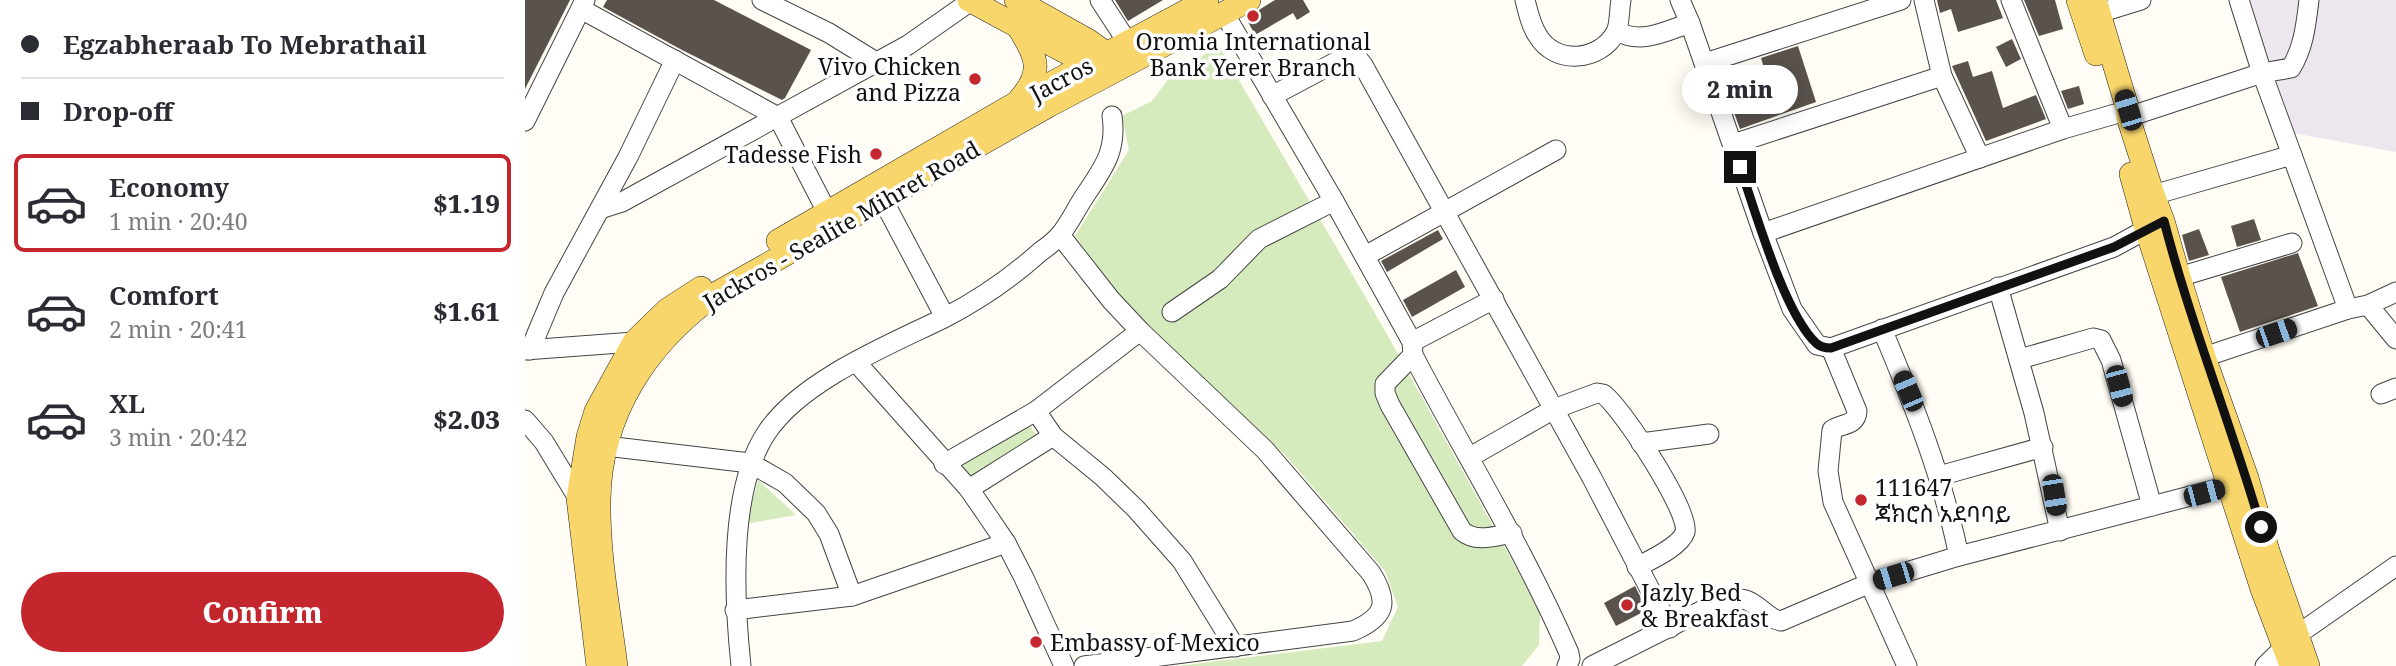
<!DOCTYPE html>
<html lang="en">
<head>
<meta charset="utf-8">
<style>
	:root { --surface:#fff; --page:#f7f7f7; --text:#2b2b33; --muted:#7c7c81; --line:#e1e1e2; --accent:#c4262e }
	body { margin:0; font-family:"Noto Serif","Noto Sans Ethiopic",serif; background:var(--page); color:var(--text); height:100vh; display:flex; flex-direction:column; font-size:26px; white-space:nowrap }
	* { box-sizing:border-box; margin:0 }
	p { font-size:23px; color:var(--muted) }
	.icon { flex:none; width:38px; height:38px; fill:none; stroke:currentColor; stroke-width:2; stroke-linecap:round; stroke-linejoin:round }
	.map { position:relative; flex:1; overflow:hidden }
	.panel { display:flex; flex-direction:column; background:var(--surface); width:525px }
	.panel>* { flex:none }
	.top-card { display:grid; align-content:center; height:154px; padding:0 21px; background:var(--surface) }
	.end { position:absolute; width:32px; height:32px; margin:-16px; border:9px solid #111; background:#fff; box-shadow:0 0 0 4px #fff }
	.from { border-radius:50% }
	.bubble { position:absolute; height:49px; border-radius:24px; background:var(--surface); box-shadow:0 4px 18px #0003; font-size:23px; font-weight:800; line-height:49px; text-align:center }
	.car { position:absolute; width:21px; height:42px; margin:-21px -10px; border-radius:9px; box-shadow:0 0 5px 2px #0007; background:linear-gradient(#222 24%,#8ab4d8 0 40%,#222 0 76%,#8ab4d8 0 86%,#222 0) }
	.top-card b { display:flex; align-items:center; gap:24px; height:66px; font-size:26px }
	.top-card b+b { border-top:2px solid var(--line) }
	.top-card i { width:18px; height:18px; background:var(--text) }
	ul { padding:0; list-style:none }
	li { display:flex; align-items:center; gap:21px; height:98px; margin:0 14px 10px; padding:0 7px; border:4px solid transparent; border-radius:10px }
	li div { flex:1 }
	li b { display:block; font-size:26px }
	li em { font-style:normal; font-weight:800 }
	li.on { border-color:var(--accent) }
	li>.icon { width:63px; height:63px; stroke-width:1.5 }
	.cta { display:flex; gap:14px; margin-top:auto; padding:14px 21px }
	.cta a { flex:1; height:80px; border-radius:42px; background:var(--accent); color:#fff; font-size:28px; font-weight:800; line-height:80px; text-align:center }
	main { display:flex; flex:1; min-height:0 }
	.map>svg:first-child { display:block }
	.industrial { fill:#eee6ef }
	.green { fill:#d5ebbd }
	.building { fill:#5a524d }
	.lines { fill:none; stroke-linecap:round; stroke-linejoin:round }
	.minor-casing { stroke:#444; stroke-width:21 }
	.major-casing { stroke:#222; stroke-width:24 }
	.minor { stroke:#fff; stroke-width:19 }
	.major { stroke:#f9d66b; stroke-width:23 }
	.route { stroke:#111; stroke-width:9 }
	.poi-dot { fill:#c4262e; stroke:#fff; stroke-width:2.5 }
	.labels { text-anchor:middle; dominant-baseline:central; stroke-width:7; stroke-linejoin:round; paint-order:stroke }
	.poi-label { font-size:23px; fill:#111; stroke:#fff; text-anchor:start }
	.street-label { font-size:23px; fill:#111; stroke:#fff }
</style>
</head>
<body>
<main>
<section class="panel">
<div class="top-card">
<b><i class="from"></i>Egzabheraab To Mebrathail</b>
<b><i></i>Drop-off</b>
</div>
<ul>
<li class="on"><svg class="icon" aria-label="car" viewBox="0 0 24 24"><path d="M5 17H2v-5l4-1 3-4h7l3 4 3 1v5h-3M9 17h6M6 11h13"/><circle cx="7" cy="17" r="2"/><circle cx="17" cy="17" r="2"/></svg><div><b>Economy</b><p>1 min · 20:40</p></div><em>$1.19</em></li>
<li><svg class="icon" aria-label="car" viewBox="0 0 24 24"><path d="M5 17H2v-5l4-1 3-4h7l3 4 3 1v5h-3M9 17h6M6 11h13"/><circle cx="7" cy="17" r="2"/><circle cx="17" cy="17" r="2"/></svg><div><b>Comfort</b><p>2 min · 20:41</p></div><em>$1.61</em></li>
<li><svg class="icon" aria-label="car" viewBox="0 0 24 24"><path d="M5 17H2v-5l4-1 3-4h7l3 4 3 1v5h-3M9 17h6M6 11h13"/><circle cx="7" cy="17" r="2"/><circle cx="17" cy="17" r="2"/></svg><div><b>XL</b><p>3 min · 20:42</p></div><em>$2.03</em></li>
</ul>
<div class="cta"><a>Confirm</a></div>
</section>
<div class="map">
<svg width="1871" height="666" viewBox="0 0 1871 666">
	<rect width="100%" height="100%" fill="#fffdf5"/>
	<polygon class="industrial" points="1725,0 1871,0 1871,152 1768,133"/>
	<g class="green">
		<polygon points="694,46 859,329 1015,611 1014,645 997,666 652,666 857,641 873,607 860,571 817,521 760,455 609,315 550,236 604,150 597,116 627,101 647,74"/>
		<polygon points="503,422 513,438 442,479 432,463"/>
		<polygon points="233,480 271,515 221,524"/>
	</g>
	<g class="building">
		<polygon points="0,0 45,0 0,89"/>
		<polygon points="82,0 189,0 286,50 260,98 257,100 157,50 78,7"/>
		<polygon points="590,0 638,0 603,21"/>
		<polygon points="750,0 778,0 785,12 772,20 768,13 730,35 721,18"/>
		<polygon points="1412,0 1471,0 1478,18 1433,32 1426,9 1415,13"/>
		<polygon points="1499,0 1530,0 1538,29 1514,36"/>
		<polygon points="1487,39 1496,59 1481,67 1471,47"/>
		<polygon points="1273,46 1291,102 1215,129 1206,104 1245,89 1236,58"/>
		<polygon points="1443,61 1448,77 1467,71 1478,108 1511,95 1521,119 1461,141 1427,66"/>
		<polygon points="1554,86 1559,104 1543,109 1536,91"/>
		<polygon points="1729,219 1736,240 1712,247 1706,226"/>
		<polygon points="1674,229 1684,255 1664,261 1657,235"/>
		<polygon points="913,230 918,239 862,272 856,261"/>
		<polygon points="1773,253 1793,306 1715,332 1696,277"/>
		<polygon points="931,270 940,287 887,317 878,300"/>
		<polygon points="1110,586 1122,610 1091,626 1079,603"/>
	</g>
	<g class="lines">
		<g class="minor-casing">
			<g id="minor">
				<polyline points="237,0 304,33 351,62"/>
				<polyline points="575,0 603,43"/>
				<path d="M1000 0C1003 12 1006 26 1013 36 1030 65 1075 62 1091 32 1095 24 1094 10 1096 0"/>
				<polyline points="1155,0 1165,23 1238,233 1267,309 1292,345 1306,348 1589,247 1633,223"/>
				<polyline points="1399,0 1417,76 1455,158"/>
				<polyline points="1486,0 1538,129"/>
				<polyline points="1714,0 1737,73 1823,309"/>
				<polyline points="56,9 253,117 302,212"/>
				<path d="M699 13 809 201 887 342 888 355C940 455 999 549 1044 653L1045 659 1042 666"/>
				<polyline points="1574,13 1616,0"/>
				<path d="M1092 31C1116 45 1141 31 1165 23"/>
				<polyline points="1180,63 1376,0"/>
				<polyline points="747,96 824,55 830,55 838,65 1067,478 1145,628"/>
				<path d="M1603 117 1737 73 1766 68C1779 47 1781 24 1784 0"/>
				<polyline points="0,121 60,0"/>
				<polyline points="1208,144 1417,76"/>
				<polyline points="1628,195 1767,155"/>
				<polyline points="358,200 420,317"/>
				<polyline points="75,209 97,202 383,45 446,1"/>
				<polyline points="1238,233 1538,129 1590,114"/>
				<path d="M535 235 586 300 615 331 740 450 846 573C865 603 860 617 828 631L559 666"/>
				<polyline points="840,256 1031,150"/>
				<polyline points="1654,277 1767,243"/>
				<polyline points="1473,287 1509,413 1535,531"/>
				<polyline points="1843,305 1871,339"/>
				<polyline points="647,312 695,279 734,239 809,201"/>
				<path d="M1357 329C1389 405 1417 475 1434 556"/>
				<polyline points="887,342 969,299"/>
				<path d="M1306 348 1332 411C1331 427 1316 423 1307 430L1303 471 1308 502 1382 666"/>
				<polyline points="0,350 109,342 120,347"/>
				<polyline points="5,350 29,293 103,157 150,60"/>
				<path d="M888 355 860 384V393L865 405 937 531C951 543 970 536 987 533"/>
				<polyline points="1679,357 1823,309 1843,305 1871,292"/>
				<polyline points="1495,359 1568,338 1576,340 1586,360 1627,506"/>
				<polyline points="331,362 444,489 464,518 481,543 499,578 539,666"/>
				<polyline points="1856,394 1871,388"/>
				<polyline points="511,411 528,436 578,477 611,509 657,561 710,647"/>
				<polyline points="0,420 19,442 53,498"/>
				<polyline points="1116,443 1184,434"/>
				<polyline points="81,446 225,463 260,483 291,513 304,534 327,596"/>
				<path d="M945 457 1029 409 1072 393 1078 394C1096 406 1166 513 1160 532 1155 547 1125 560 1112 567"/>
				<polyline points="419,464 511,411 615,331"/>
				<polyline points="1414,476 1518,447"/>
				<polyline points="444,489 528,436"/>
				<polyline points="210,610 327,596 481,543"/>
				<path d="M216 666C209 599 203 490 242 432 277 380 364 345 419 318 454 300 486 278 515 252 522 247 530 241 535 235 545 223 552 207 561 194 579 167 592 150 587 116"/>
				<path d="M1067 666 1186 606C1195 603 1211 597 1221 600 1234 604 1242 619 1256 621L1345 583 1434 556 1704 486"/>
				<polyline points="1740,666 1772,635 1871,566"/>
			</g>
		</g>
		<g class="major-casing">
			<g id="major">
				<polyline points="444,0 572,69"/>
				<polyline points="491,0 564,41 593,62"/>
				<polyline points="1553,0 1571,54"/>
				<polyline points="1570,0 1603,110 1603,117 1628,195 1638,221 1654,277 1679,357 1722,478 1743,551 1783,666"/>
				<path d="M492 25C510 55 521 70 494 100"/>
				<polyline points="1606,174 1621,228 1737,589 1764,660"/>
				<polyline points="253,241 512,91 682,0"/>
				<polyline points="73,666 53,498 63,437 71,411 109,342 142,310 176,288"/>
				<path d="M91 666C84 611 73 555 74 500 75 413 123 342 192 293L523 106 724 0"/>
			</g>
		</g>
		<use href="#minor" class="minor"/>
		<use href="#major" class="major"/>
	</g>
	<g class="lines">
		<path class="route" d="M1215 167C1230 210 1259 313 1291 343 1295 347 1300 348 1306 348L1589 247 1639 221C1666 325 1706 424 1736 527"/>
	</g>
	<g class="poi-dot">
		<circle cx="728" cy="16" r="7"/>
		<circle cx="450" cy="79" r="7"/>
		<circle cx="351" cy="154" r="7"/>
		<circle cx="1336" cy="500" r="7"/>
		<circle cx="1102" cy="605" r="7"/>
		<circle cx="511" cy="642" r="7"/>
	</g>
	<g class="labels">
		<g class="poi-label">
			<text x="728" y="41" text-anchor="middle">Oromia International<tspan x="728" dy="26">Bank Yerer Branch</tspan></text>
			<text x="436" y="66" text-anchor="end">Vivo Chicken<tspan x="436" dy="26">and Pizza</tspan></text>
			<text x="337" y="154" text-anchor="end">Tadesse Fish</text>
			<text x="1350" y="487">111647<tspan x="1350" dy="26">ጃክሮስ አደባባይ</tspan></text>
			<text x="1116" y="592">Jazly Bed<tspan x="1116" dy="26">&amp; Breakfast</tspan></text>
			<text x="525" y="642">Embassy of Mexico</text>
		</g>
		<g class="street-label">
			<text transform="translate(536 79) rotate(-28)">Jacros</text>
			<text transform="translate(316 225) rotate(-30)">Jackros - Sealite Mihret Road</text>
		</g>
	</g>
</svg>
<i class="end from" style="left:1736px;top:527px"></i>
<i class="end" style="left:1215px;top:167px"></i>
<div class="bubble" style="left:1157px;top:65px;width:116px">2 min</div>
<i class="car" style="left:1603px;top:110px;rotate:343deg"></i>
<i class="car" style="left:1751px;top:333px;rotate:71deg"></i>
<i class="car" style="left:1594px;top:386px;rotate:165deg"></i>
<i class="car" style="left:1383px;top:391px;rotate:337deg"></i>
<i class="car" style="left:1679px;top:493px;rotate:75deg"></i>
<i class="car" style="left:1529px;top:495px;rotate:171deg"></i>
<i class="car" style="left:1368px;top:576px;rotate:253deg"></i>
</div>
</main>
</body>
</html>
